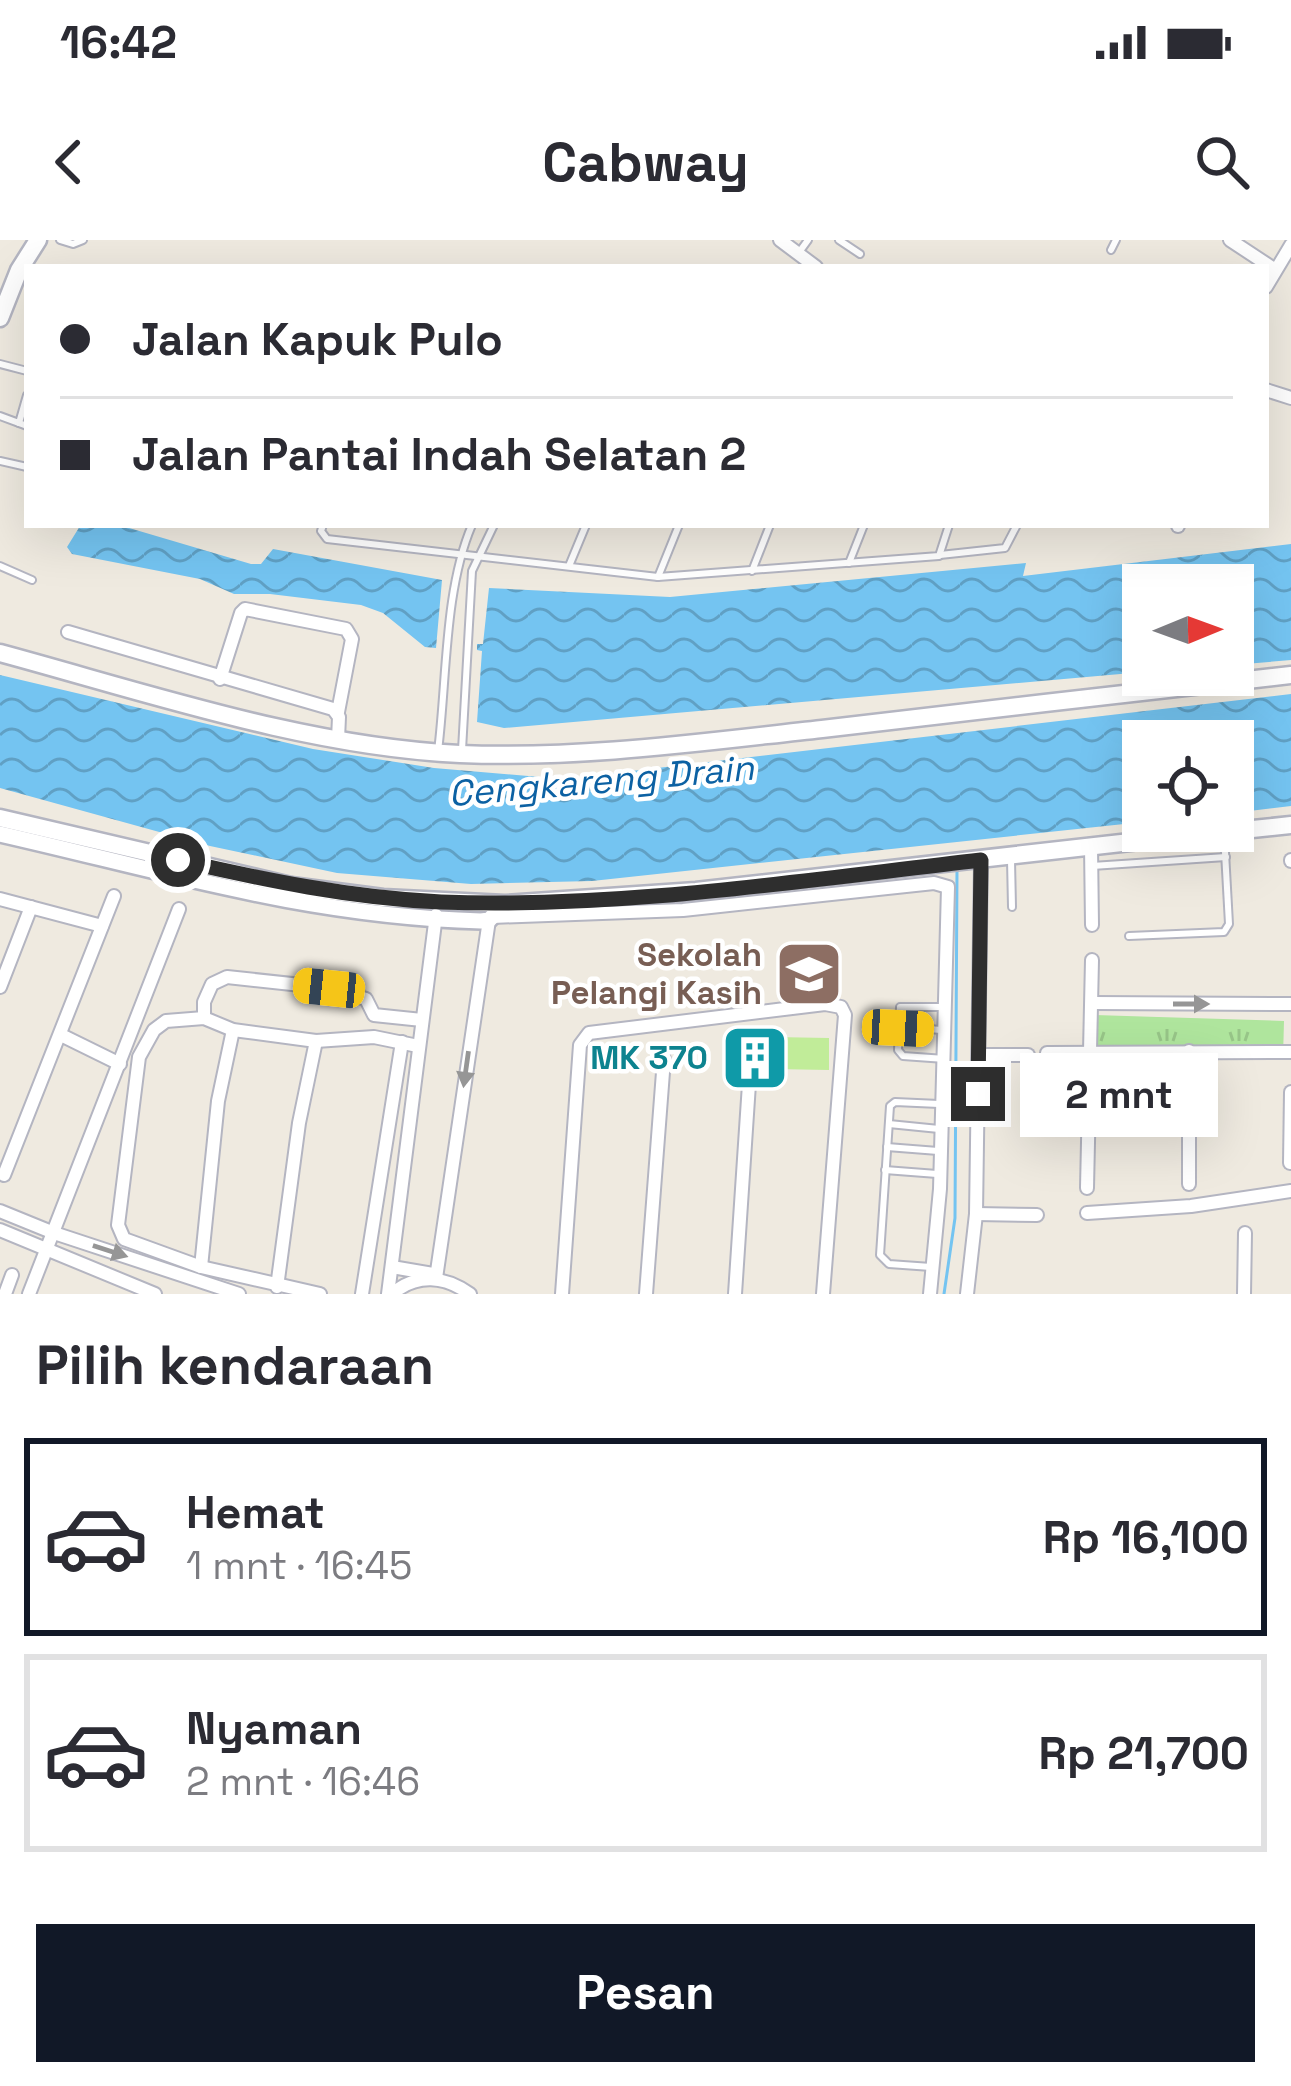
<!DOCTYPE html>
<html lang="id">
<head>
<meta charset="utf-8">
<style>
	:root { --surface:#fff; --page:#f2f2f3; --text:#2b2b33; --muted:#7c7c81; --line:#e1e1e2; --accent:#111827 }
	body { margin:0; font-family:"Space Grotesk",sans-serif; background:var(--page); color:var(--text); height:100vh; display:flex; flex-direction:column; font-size:45px; white-space:nowrap }
	* { box-sizing:border-box; margin:0 }
	p { font-size:39px; color:var(--muted) }
	.icon { flex:none; width:66px; height:66px; fill:none; stroke:currentColor; stroke-width:2; stroke-linecap:round; stroke-linejoin:round }
	.map { position:relative; height:1054px; overflow:hidden }
	.side { display:flex; flex-direction:column; background:var(--surface); flex:1 }
	.side>* { flex:none }
	.banner { position:absolute; left:24px; top:24px; width:1245px; height:264px; border-radius:0px; box-shadow:0 12px 48px #0002; display:grid; align-content:center; height:264px; padding:0 36px; background:var(--surface) }
	.needle { width:78px; rotate:89deg }
	.tools { position:absolute; left:1122px; top:324px; display:grid; gap:24px }
	.tools a { display:grid; place-items:center; width:132px; height:132px; border-radius:0px; background:var(--surface); box-shadow:0 12px 48px #0002; font-size:60px }
	.end { position:absolute; width:54px; height:54px; margin:-27px; border:15px solid #2e2e2e; background:#fff; box-shadow:0 0 0 6px #fff }
	.from { border-radius:50% }
	.bubble { position:absolute; height:84px; border-radius:0px; background:var(--surface); box-shadow:0 12px 48px #0002; font-size:39px; font-weight:700; line-height:84px; text-align:center }
	.car { position:absolute; width:36px; height:72px; margin:-36px -18px; border-radius:15px; box-shadow:0 0 9px 3px #0007; background:linear-gradient(#f5c518 24%,#345 0 40%,#f5c518 0 76%,#345 0 86%,#f5c518 0) }
	.banner b { display:flex; align-items:center; gap:42px; height:114px; font-size:45px }
	.banner b+b { border-top:3px solid var(--line) }
	.banner i { width:30px; height:30px; background:var(--text) }
	ul { padding:0; list-style:none }
	li { display:flex; align-items:center; gap:36px; height:198px; margin:0 24px 18px; padding:0 12px; border:6px solid var(--line); border-radius:0px }
	li div { flex:1 }
	li b { display:block; font-size:45px }
	li em { font-style:normal; font-weight:700 }
	li.active { border-color:var(--accent) }
	li>.icon { width:108px; height:108px; stroke-width:1.5 }
	h2 { padding:0 36px; font-size:54px; line-height:144px }
	.cta { display:flex; gap:24px; margin-top:auto; padding:24px 36px }
	.cta a { flex:1; height:138px; border-radius:0px; background:var(--accent); color:#fff; font-size:48px; font-weight:700; line-height:138px; text-align:center }
	.status { display:flex; justify-content:space-between; align-items:center; height:84px; padding:0 60px; background:var(--surface); direction:ltr }
	.status svg { height:33px; fill:currentColor }
	header { display:flex; justify-content:space-between; align-items:center; height:156px; padding:0 36px; background:var(--surface); font-size:54px; font-weight:700 }
	.map>svg:first-child { display:block }
	.park { fill:url(#park-tufts) }
	.pitch { fill:#c1ec99 }
	.water { fill:url(#water-waves) }
	.lines { fill:none; stroke-linecap:round; stroke-linejoin:round }
	.stream { stroke:#74c4f1; stroke-width:3 }
	.service-casing { stroke:#b4b5c1; stroke-width:10 }
	.minor-casing { stroke:#b4b5c1; stroke-width:16 }
	.tertiary-casing { stroke:#b4b5c1; stroke-width:20 }
	.secondary-casing { stroke:#b4b5c1; stroke-width:21 }
	.service { stroke:#fff; stroke-width:6 }
	.minor { stroke:#fff; stroke-width:12 }
	.tertiary { stroke:#fff; stroke-width:15 }
	.secondary { stroke:#fff; stroke-width:16 }
	.oneway { fill:#969696 }
	.route { stroke:#2e2e2e; stroke-width:15 }
	.labels { text-anchor:middle; dominant-baseline:central; stroke-width:9; stroke-linejoin:round; paint-order:stroke }
	.education-label { font-size:33px; font-weight:bold; fill:#785e54; stroke:#fff; text-anchor:end }
	.culture-label { font-size:33px; font-weight:bold; fill:#0d838f; stroke:#fff; text-anchor:end }
	.water-label { font-size:36px; font-style:italic; fill:#0c61a3; stroke:#fff }
</style>
</head>
<body>
<div class="status"><b>16:42</b><svg viewBox="0 0 49 12"><path d="M0 12V9h3v3zM5 12V6h3v6zM10 12V3h3v9zM15 12V0h3v12zM26 1h20v11H26zM47 4h2v5h-2z"/></svg></div>
<header><svg class="icon" aria-label="back" viewBox="0 0 24 24"><path d="M15 5l-7 7 7 7"/></svg>Cabway<svg class="icon" aria-label="search" viewBox="0 0 24 24"><circle cx="10" cy="10" r="6"/><path d="M15 15l6 6"/></svg></header>
<div class="map">
<svg width="1291" height="1054" viewBox="0 0 1291 1054">
	<defs>
		<pattern id="park-tufts" width="24" height="20" patternUnits="userSpaceOnUse" patternTransform="scale(3)"><rect width="24" height="20" fill="#afe59d"/><path d="M3 7l-1-3M5 7V3M7 7l1-3M15 17l-1-3M17 17v-4M19 17l1-3" fill="none" stroke="#97c588"/></pattern>
		<pattern id="water-waves" width="16" height="10" patternUnits="userSpaceOnUse" patternTransform="scale(3)"><rect width="16" height="10" fill="#74c4f1"/><path d="M0 5q4-4 8 0t8 0" fill="none" stroke="#60a0c4"/></pattern>
	</defs>
	<rect width="100%" height="100%" fill="#efeae0"/>
	<polygon class="park" points="1095,775 1284,781 1283,818 1094,813"/>
	<polygon class="pitch" points="774,797 829,798 829,830 774,829"/>
	<g class="water">
		<polygon points="119,285 251,324 261,324 273,309 442,340 436,408 425,407 383,373 361,365 270,354 234,354 200,339 72,314 67,307 80,286"/>
		<polygon points="1291,304 1291,420 1233,425 1233,345 1143,345 1143,432 504,488 477,482 482,411 477,410 477,404 483,404 489,348 670,357 1026,323 1023,336"/>
		<polygon points="0,435 313,509 434,528 563,539 1291,454 1291,566 1233,573 1233,501 1143,501 1143,582 592,641 471,644 337,633 210,606 0,548"/>
	</g>
	<g class="lines">
		<polyline class="stream" points="944,1054 955,978 957,630"/>
		<g class="service-casing">
			<g id="service">
				<polyline points="60,0 73,4 83,0"/>
				<polyline points="839,0 860,14"/>
				<polyline points="1111,10 1116,0"/>
				<polyline points="800,11 808,0"/>
				<polyline points="0,124 27,131"/>
				<polyline points="0,176 27,186"/>
				<polyline points="19,183 27,155"/>
				<polyline points="0,221 27,227"/>
				<polyline points="323,285 321,291 327,299 658,337 939,316 949,285"/>
				<polyline points="940,315 1005,308 1017,285"/>
				<polyline points="849,323 864,285"/>
				<polyline points="0,326 32,340"/>
				<polyline points="569,326 586,285"/>
				<polyline points="752,331 770,285"/>
				<polyline points="658,337 679,285"/>
				<polyline points="462,510 472,331 494,285"/>
				<path d="M438 511C447 440 444 350 472 285"/>
				<polyline points="1011,620 1012,667"/>
				<polyline points="1092,626 1226,617"/>
				<polyline points="1129,696 1224,692 1229,684 1224,594"/>
				<polyline points="942,767 900,767 898,810 903,816 945,819"/>
				<polyline points="898,787 942,790"/>
				<polyline points="889,884 939,889"/>
				<polyline points="887,907 938,911"/>
				<polyline points="885,930 937,934"/>
				<polyline points="931,1027 889,1024 880,1015 890,866 895,862 939,864"/>
			</g>
		</g>
		<g class="minor-casing">
			<g id="minor">
				<polyline points="780,0 816,27"/>
				<polyline points="1230,0 1274,29"/>
				<polyline points="1266,47 1291,5"/>
				<polyline points="1266,150 1291,158"/>
				<polyline points="1178,286 1178,285"/>
				<polyline points="68,392 333,469 339,477 338,499"/>
				<polyline points="220,439 241,373 245,369 346,389 352,399 338,472"/>
				<polyline points="1091,606 1092,685"/>
				<polyline points="1291,620 1291,621"/>
				<polyline points="0,659 102,686"/>
				<polyline points="492,677 683,670 934,643 948,647 940,949 930,1054"/>
				<polyline points="0,747 31,667"/>
				<polyline points="1092,763 1291,764"/>
				<polyline points="204,778 204,762 212,744 227,737 329,748 366,759 374,775 422,780"/>
				<polyline points="61,795 120,824"/>
				<polyline points="1047,813 1291,812"/>
				<polyline points="979,815 1028,815"/>
				<polyline points="1290,923 1291,852"/>
				<polyline points="4,935 114,656"/>
				<polyline points="1189,944 1189,811"/>
				<polyline points="1087,948 1092,720"/>
				<polyline points="0,971 54,993 239,1054"/>
				<polyline points="1087,973 1191,966 1291,951"/>
				<polyline points="976,974 1037,975"/>
				<polyline points="0,990 155,1054"/>
				<polyline points="201,1027 218,861 233,790"/>
				<polyline points="392,1027 433,1034"/>
				<polyline points="436,1038 489,680"/>
				<polyline points="277,1047 299,883 316,801"/>
				<polyline points="5,1054 12,1035"/>
				<polyline points="29,1054 179,669"/>
				<polyline points="320,1054 201,1027 124,999 118,985 139,817 154,790 166,781 204,778 233,790 316,801 374,797 418,806"/>
				<polyline points="362,1054 402,802"/>
				<polyline points="388,1054 436,675"/>
				<path d="M392 1054C417 1033 445 1036 470 1054"/>
				<polyline points="562,1054 580,805 589,793 825,764 841,767 845,775 823,1054"/>
				<polyline points="646,1054 664,819"/>
				<polyline points="735,1054 750,829"/>
				<polyline points="967,1054 976,974 981,620"/>
				<polyline points="1244,1054 1245,993"/>
			</g>
		</g>
		<g class="tertiary-casing">
			<path id="tertiary" d="M0 594C167 632 307 676 481 681L489 680 505 664"/>
		</g>
		<g class="secondary-casing">
			<g id="secondary">
				<polyline points="0,78 19,30 38,0"/>
				<path d="M0 413C148 453 307 507 460 514 582 519 702 502 822 489 978 471 1135 452 1291 435"/>
				<polyline points="0,578 291,646 383,658 505,664 696,651 1228,591"/>
				<polyline points="1233,591 1291,585"/>
			</g>
		</g>
		<use href="#service" class="service"/>
		<use href="#minor" class="minor"/>
		<use href="#tertiary" class="tertiary"/>
		<use href="#secondary" class="secondary"/>
	</g>
	<defs><path id="oneway-solid" d="M-6-.8H1V-3.2L6.5 0L1 3.2V.8H-6Z" transform="scale(3)"/></defs>
	<g class="oneway">
		<use href="#oneway-solid" transform="translate(1191 764)"/>
		<use href="#oneway-solid" transform="translate(466 829) rotate(98)"/>
		<use href="#oneway-solid" transform="translate(110 1011) rotate(18)"/>
	</g>
	<g class="lines">
		<path class="route" d="M178 620C265 640 351 658 441 662 618 669 805 640 981 620L978 854"/>
	</g>
	<defs>
		<g id="school-square" transform="scale(3.45)"><rect x="-9" y="-9" width="18" height="18" rx="4" fill="#8d6e63" stroke="#fff"/><path d="M0-5L7-2L0 1L-7-2ZM-4 1L0 2.5L4 1V4Q0 6-4 4Z" fill="#fff"/></g>
		<g id="building-square" transform="scale(3.45)"><rect x="-9" y="-9" width="18" height="18" rx="4" fill="#0f9aa8" stroke="#fff"/><path d="M-4-6H4V6H1V3H-1V6H-4ZM-2.5-4.3h1.7v1.8h-1.7ZM.8-4.3h1.7v1.8H.8ZM-2.5-1h1.7V.8h-1.7ZM.8-1h1.7V.8H.8Z" fill="#fff"/></g>
	</defs>
	<g fill-rule="evenodd">
		<use href="#school-square" x="809" y="734"/>
		<use href="#building-square" x="755" y="818"/>
	</g>
	<g class="labels">
		<g class="education-label">
			<text x="762" y="715">Sekolah<tspan x="762" dy="38">Pelangi Kasih</tspan></text>
		</g>
		<g class="culture-label">
			<text x="708" y="818">MK 370</text>
		</g>
		<g class="water-label">
			<text transform="translate(601 541) rotate(-5)">Cengkareng Drain</text>
		</g>
	</g>
</svg>
<div class="tools">
<a><svg class="needle" viewBox="-14 -14 28 28"><path d="M0-13l5 13h-10z" fill="#e53935"/><path d="M0 13l5-13h-10z" fill="#7c7c81"/></svg></a>
<a><svg class="icon" aria-label="locate" viewBox="0 0 24 24"><circle cx="12" cy="12" r="6"/><path d="M12 2v4M12 18v4M2 12h4M18 12h4"/></svg></a>
</div>
<i class="end from" style="left:178px;top:620px"></i>
<i class="end" style="left:978px;top:854px"></i>
<div class="bubble" style="left:1020px;top:813px;width:198px">2 mnt</div>
<i class="car" style="left:329px;top:748px;rotate:276deg"></i>
<i class="car" style="left:898px;top:788px;rotate:93deg"></i>
<div class="banner">
<b><i class="from"></i>Jalan Kapuk Pulo</b>
<b><i></i>Jalan Pantai Indah Selatan 2</b>
</div>
</div>
<section class="side">
<h2>Pilih kendaraan</h2>
<ul>
<li class="active"><svg class="icon" aria-label="car" viewBox="0 0 24 24"><path d="M5 17H2v-5l4-1 3-4h7l3 4 3 1v5h-3M9 17h6M6 11h13"/><circle cx="7" cy="17" r="2"/><circle cx="17" cy="17" r="2"/></svg><div><b>Hemat</b><p>1 mnt · 16:45</p></div><em>Rp 16,100</em></li>
<li><svg class="icon" aria-label="car" viewBox="0 0 24 24"><path d="M5 17H2v-5l4-1 3-4h7l3 4 3 1v5h-3M9 17h6M6 11h13"/><circle cx="7" cy="17" r="2"/><circle cx="17" cy="17" r="2"/></svg><div><b>Nyaman</b><p>2 mnt · 16:46</p></div><em>Rp 21,700</em></li>
</ul>
<div class="cta"><a>Pesan</a></div>
</section>
</body>
</html>
